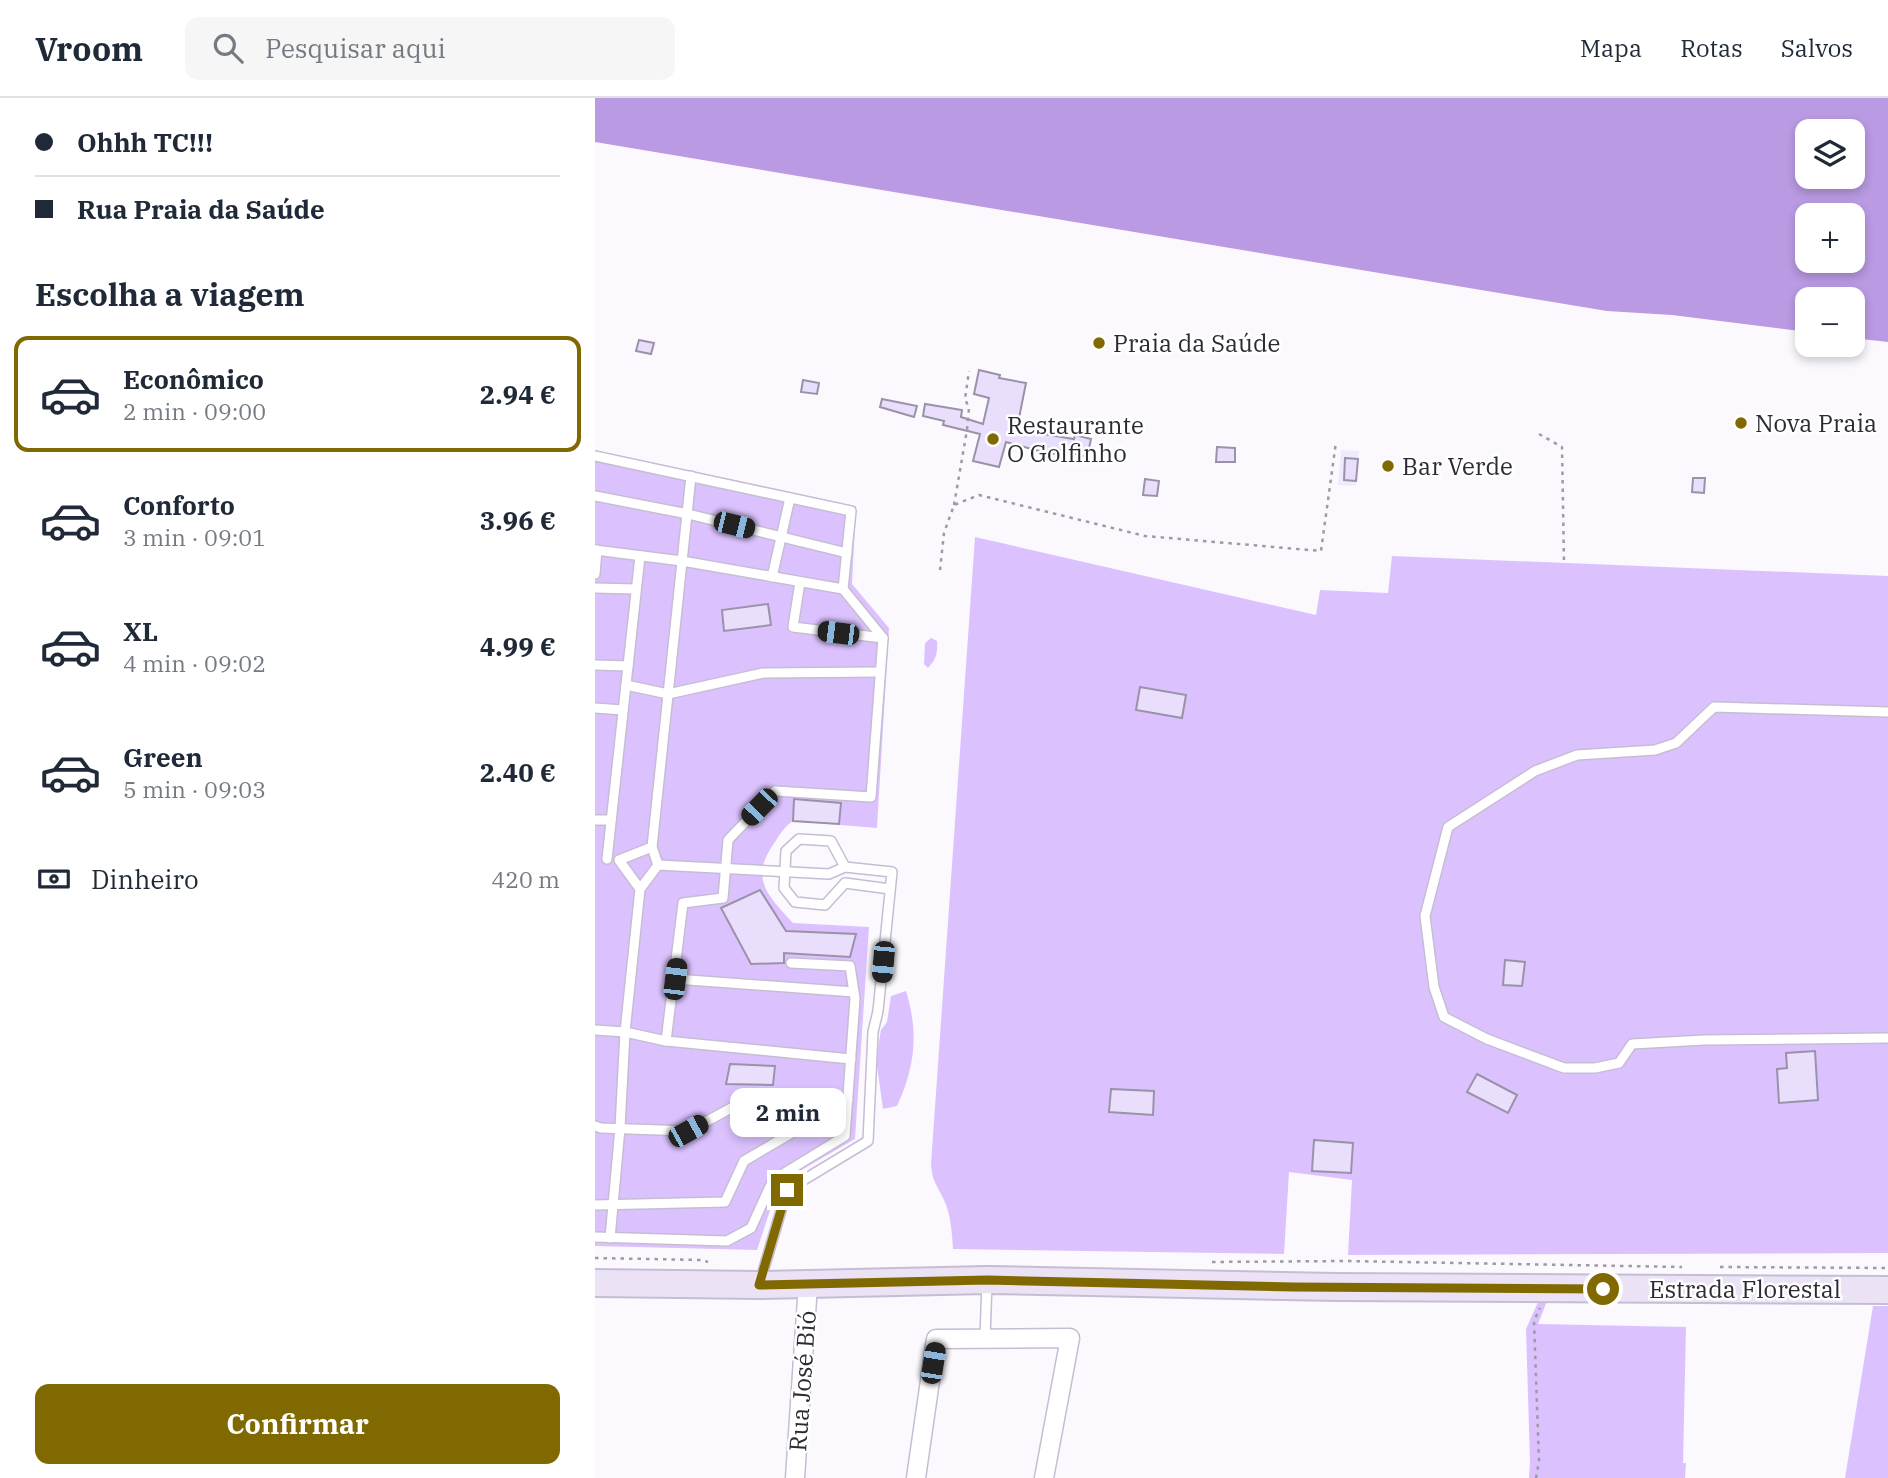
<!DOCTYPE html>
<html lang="pt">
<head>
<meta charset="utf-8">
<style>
	:root { --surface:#fff; --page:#f6f6f7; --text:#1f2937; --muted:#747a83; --line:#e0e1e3; --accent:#806900 }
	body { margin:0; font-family:"IBM Plex Serif",serif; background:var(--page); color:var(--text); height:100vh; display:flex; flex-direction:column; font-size:26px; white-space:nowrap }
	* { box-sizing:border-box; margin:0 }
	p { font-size:23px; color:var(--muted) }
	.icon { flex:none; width:38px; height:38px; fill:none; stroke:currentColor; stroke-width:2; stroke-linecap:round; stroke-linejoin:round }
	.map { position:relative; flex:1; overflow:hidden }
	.details { display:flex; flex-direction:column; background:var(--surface); width:595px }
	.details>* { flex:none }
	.top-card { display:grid; align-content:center; height:154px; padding:0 35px; background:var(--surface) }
	.controls { position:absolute; left:1200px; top:21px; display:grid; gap:14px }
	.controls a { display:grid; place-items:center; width:70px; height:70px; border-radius:14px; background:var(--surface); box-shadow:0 4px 10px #0003; font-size:35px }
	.end { position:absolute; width:32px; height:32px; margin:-16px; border:9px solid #806900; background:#fff; box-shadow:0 0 0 4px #fff }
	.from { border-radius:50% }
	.bubble { position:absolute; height:49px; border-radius:14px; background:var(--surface); box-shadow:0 4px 10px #0003; font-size:23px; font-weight:700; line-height:49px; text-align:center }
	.car { position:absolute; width:21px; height:42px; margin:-21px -10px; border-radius:9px; box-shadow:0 0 5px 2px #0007; background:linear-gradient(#222 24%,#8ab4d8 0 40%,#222 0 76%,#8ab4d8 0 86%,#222 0) }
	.top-card b { display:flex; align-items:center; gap:24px; height:66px; font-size:26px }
	.top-card b+b { border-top:2px solid var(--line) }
	.top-card i { width:18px; height:18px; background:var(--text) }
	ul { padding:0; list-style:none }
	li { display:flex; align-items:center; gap:21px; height:116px; margin:0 14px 10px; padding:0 21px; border:4px solid transparent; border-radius:14px }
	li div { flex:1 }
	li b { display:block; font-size:26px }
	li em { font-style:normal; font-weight:700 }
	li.current { border-color:var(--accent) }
	li>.icon { width:63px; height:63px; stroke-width:1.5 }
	h2 { padding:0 35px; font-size:32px; line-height:84px }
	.pay { display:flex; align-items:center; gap:18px; height:77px; padding:0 35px; font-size:26px }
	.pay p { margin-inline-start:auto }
	.cta { display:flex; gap:14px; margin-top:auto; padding:14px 35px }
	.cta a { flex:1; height:80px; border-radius:14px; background:var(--accent); color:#fff; font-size:28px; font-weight:700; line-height:80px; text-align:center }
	header { display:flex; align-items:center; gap:42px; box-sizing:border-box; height:98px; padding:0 35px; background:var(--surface); border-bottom:2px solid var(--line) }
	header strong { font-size:33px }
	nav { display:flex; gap:38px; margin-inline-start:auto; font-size:24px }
	.search { width:490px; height:63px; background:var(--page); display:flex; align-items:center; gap:18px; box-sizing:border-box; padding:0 24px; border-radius:14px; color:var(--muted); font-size:26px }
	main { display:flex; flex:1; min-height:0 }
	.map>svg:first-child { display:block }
	.built { fill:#f1eafc }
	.green { fill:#dbc2fe }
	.water { fill:#b99ae3; fill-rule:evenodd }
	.building { fill:#eadefd; stroke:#9a92a7; stroke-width:2 }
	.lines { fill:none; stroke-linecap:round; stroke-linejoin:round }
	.lane-casing { stroke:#c6bdd3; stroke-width:12 }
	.street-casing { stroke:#c6bdd3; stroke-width:21 }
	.secondary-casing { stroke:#c6bdd3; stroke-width:30 }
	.path { stroke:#9d9aa1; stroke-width:2.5; stroke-dasharray:3.5 5; stroke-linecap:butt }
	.lane { stroke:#fff; stroke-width:9 }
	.street { stroke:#fff; stroke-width:18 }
	.secondary { stroke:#ebe2f6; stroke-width:26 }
	.route { stroke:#806900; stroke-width:9 }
	.poi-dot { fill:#806900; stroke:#fff; stroke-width:2.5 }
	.labels { text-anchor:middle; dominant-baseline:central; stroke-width:5; stroke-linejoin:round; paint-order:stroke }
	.poi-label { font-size:24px; fill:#2e2a33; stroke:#fff; text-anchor:start }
	.street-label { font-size:24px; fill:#2e2a33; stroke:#fff }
</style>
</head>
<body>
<header>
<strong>Vroom</strong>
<div class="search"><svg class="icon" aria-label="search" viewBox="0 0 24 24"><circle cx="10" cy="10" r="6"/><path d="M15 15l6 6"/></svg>Pesquisar aqui</div>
<nav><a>Mapa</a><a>Rotas</a><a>Salvos</a></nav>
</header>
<main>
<section class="details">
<div class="top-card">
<b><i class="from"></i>Ohhh TC!!!</b>
<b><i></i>Rua Praia da Saúde</b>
</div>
<h2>Escolha a viagem</h2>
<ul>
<li class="current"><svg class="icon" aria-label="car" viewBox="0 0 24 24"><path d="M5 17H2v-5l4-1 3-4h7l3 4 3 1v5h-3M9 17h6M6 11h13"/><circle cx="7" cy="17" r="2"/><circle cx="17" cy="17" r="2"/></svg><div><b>Econômico</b><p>2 min · 09:00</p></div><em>2.94 €</em></li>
<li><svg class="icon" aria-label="car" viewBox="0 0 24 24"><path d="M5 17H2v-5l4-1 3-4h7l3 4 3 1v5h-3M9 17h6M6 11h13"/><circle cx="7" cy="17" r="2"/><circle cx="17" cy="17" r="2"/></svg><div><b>Conforto</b><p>3 min · 09:01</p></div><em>3.96 €</em></li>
<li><svg class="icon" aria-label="car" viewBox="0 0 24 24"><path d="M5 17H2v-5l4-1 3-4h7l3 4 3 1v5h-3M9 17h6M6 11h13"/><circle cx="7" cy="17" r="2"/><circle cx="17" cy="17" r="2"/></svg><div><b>XL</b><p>4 min · 09:02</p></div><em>4.99 €</em></li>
<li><svg class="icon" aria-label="car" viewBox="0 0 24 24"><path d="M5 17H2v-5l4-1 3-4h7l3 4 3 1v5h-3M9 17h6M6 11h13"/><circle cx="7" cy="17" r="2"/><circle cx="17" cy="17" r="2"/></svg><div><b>Green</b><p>5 min · 09:03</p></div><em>2.40 €</em></li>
</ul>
<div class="pay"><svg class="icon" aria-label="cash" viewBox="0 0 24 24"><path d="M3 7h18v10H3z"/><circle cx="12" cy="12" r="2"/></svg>Dinheiro<p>420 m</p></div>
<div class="cta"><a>Confirmar</a></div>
</section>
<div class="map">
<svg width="1293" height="1380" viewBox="0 0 1293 1380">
	<rect width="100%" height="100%" fill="#fbf9fe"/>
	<polygon class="built" points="746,352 764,353 761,388 743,387"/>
	<g class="green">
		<path d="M0 352 261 408 257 486 294 530 282 730 198 723C190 728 185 736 180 744 154 780 172 797 198 825L274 829 260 1041 184 1085 162 1152 0 1148Z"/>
		<path d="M380 439 721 517 725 492 793 495 797 458 1293 478V1155L753 1157 757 1082 694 1074 689 1156 358 1151C357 1135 356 1117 349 1102 342 1087 337 1083 336 1066Z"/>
		<path d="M336 540 342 543C343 555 341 561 333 570L329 566 330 545Z"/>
		<path d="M311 893C324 935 320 969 302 1008L288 1011 281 961 286 932 292 924 296 898Z"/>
		<polygon points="944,1202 952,1203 943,1226 1091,1229 1088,1365 1091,1365 1090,1380 934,1380 935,1363 931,1231"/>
		<polygon points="1278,1208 1293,1208 1293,1380 1250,1380"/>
	</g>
	<path class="water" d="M0 0H1293V244L1258 240V201H1213V234L1077 217 1012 213 0 44ZM1213 33H1258V79H1213ZM1213 117H1258V163H1213Z"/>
	<g class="building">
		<polygon points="44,242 59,245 56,256 41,253"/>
		<polygon points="384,272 405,277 404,280 431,285 423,325 437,329 436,334 479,341 480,337 496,341 492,359 461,351 460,356 444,353 411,344 404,369 378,363 385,336 348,327 349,323 328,318 330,306 367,312 366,319 388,326 394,300 379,296"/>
		<polygon points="208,282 224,285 222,296 206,294"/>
		<polygon points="287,301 322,308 319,319 285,309"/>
		<polygon points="622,349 640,350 640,364 621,364"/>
		<polygon points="750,360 763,361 761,383 749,382"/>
		<polygon points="1098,380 1110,380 1109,395 1097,394"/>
		<polygon points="550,381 564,383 562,398 548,397"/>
		<polygon points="173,506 176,527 129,533 127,512"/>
		<polygon points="545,589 591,597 587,620 541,612"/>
		<polygon points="199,701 246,705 244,726 198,723"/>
		<polygon points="165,792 191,833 261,836 255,859 189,855 189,865 156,866 126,810"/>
		<polygon points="910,862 930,864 927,888 908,887"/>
		<polygon points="1220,953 1223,1002 1184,1005 1182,971 1192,970 1191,955"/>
		<polygon points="135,966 180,968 178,987 131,986"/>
		<polygon points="882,976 922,997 913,1015 872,994"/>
		<polygon points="516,991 559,993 558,1017 514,1014"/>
		<polygon points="719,1042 758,1045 756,1075 717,1073"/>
	</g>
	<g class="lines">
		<g class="lane-casing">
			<g id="lane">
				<polyline points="0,358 256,413 248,491 288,540 276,699 180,693 133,742 128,800 88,805 71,943 256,961"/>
				<polyline points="0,398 93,416 252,455"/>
				<polyline points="0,452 87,463 248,491"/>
				<polyline points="0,476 2,452"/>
				<polyline points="177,479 195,400"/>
				<polyline points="205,484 198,529 288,540"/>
				<polyline points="0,490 41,491"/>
				<polyline points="0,567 33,568"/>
				<polyline points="31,587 73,596 168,575 285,574"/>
				<polyline points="0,610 28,612"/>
				<polyline points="1293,614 1119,609 1081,645 1060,652 982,657 940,673 853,729 830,818 839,889 849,919 892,941 969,970 1000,970 1024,965 1037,946 1109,942 1293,940"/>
				<polyline points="0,722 16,722"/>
				<polyline points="57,749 96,378"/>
				<polygon points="57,749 63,767 45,791 24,762"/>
				<polyline points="12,761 45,458"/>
				<polyline points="63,767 234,776 250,769"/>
				<polyline points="80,881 259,894"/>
				<polyline points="0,932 30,934 71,943"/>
				<polyline points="0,1028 6,1030 94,1033 160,997 253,1002"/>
				<polyline points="0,1107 130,1104 149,1063 205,1030 205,999"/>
				<polyline points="0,1139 132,1143 156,1130 178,1082 250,1038 260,901 255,868 196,865"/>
				<polyline points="15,1140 25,1030 30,934 45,791"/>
				<polyline points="165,1184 192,1092 273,1043 278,934 283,913 297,774 250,769 236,743 204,741 191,753 189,790 200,804 230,807 250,785 295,791"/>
				<polyline points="390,1241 392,1183"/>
			</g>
		</g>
		<g class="street-casing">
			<g id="street">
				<polyline points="200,1380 213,1186"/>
				<polyline points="321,1380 341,1241 475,1240 449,1380"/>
			</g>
		</g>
		<g class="secondary-casing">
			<polyline id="secondary" points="0,1185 165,1187 392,1182 741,1189 1293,1192"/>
		</g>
		<g class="path">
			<polyline points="944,336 967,349 969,464"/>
			<polyline points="359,407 372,332 374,310 370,301 374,273"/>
			<polyline points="345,472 349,435 359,407 384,397 550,438 726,453 741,344"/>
			<polyline points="0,1160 107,1162 113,1164"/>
			<polyline points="617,1164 750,1163 1087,1169"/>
			<polyline points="1125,1169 1293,1170"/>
			<polyline points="941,1380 944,1363 939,1223 945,1210"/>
		</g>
		<use href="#lane" class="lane"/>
		<use href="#street" class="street"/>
		<use href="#secondary" class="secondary"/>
	</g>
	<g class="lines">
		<polyline class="route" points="192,1092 164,1187 392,1182 698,1189 1008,1191"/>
	</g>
	<g class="poi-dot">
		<circle cx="504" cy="245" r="7"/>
		<circle cx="1146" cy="325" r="7"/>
		<circle cx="398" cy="341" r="7"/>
		<circle cx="793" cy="368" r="7"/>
	</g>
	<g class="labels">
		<g class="poi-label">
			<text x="518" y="245">Praia da Saúde</text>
			<text x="1160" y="325">Nova Praia</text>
			<text x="412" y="327">Restaurante<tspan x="412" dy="28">O Golfinho</tspan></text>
			<text x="807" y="368">Bar Verde</text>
		</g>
		<g class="street-label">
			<text x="1150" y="1191">Estrada Florestal</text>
			<text transform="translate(207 1283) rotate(-86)">Rua José Bió</text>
		</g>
	</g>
</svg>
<div class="controls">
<a><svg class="icon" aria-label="layers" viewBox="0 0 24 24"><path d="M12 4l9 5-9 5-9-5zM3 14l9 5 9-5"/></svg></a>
<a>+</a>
<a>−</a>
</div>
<i class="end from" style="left:1008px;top:1191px"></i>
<i class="end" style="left:192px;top:1092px"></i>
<div class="bubble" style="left:135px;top:990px;width:116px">2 min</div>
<i class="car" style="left:139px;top:427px;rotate:104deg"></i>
<i class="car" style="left:243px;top:535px;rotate:277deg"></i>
<i class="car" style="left:164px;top:709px;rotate:224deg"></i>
<i class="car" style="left:288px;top:864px;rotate:185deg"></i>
<i class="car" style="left:80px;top:881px;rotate:7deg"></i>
<i class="car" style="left:93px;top:1033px;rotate:61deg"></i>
<i class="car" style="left:338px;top:1265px;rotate:9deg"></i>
</div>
</main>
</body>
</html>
